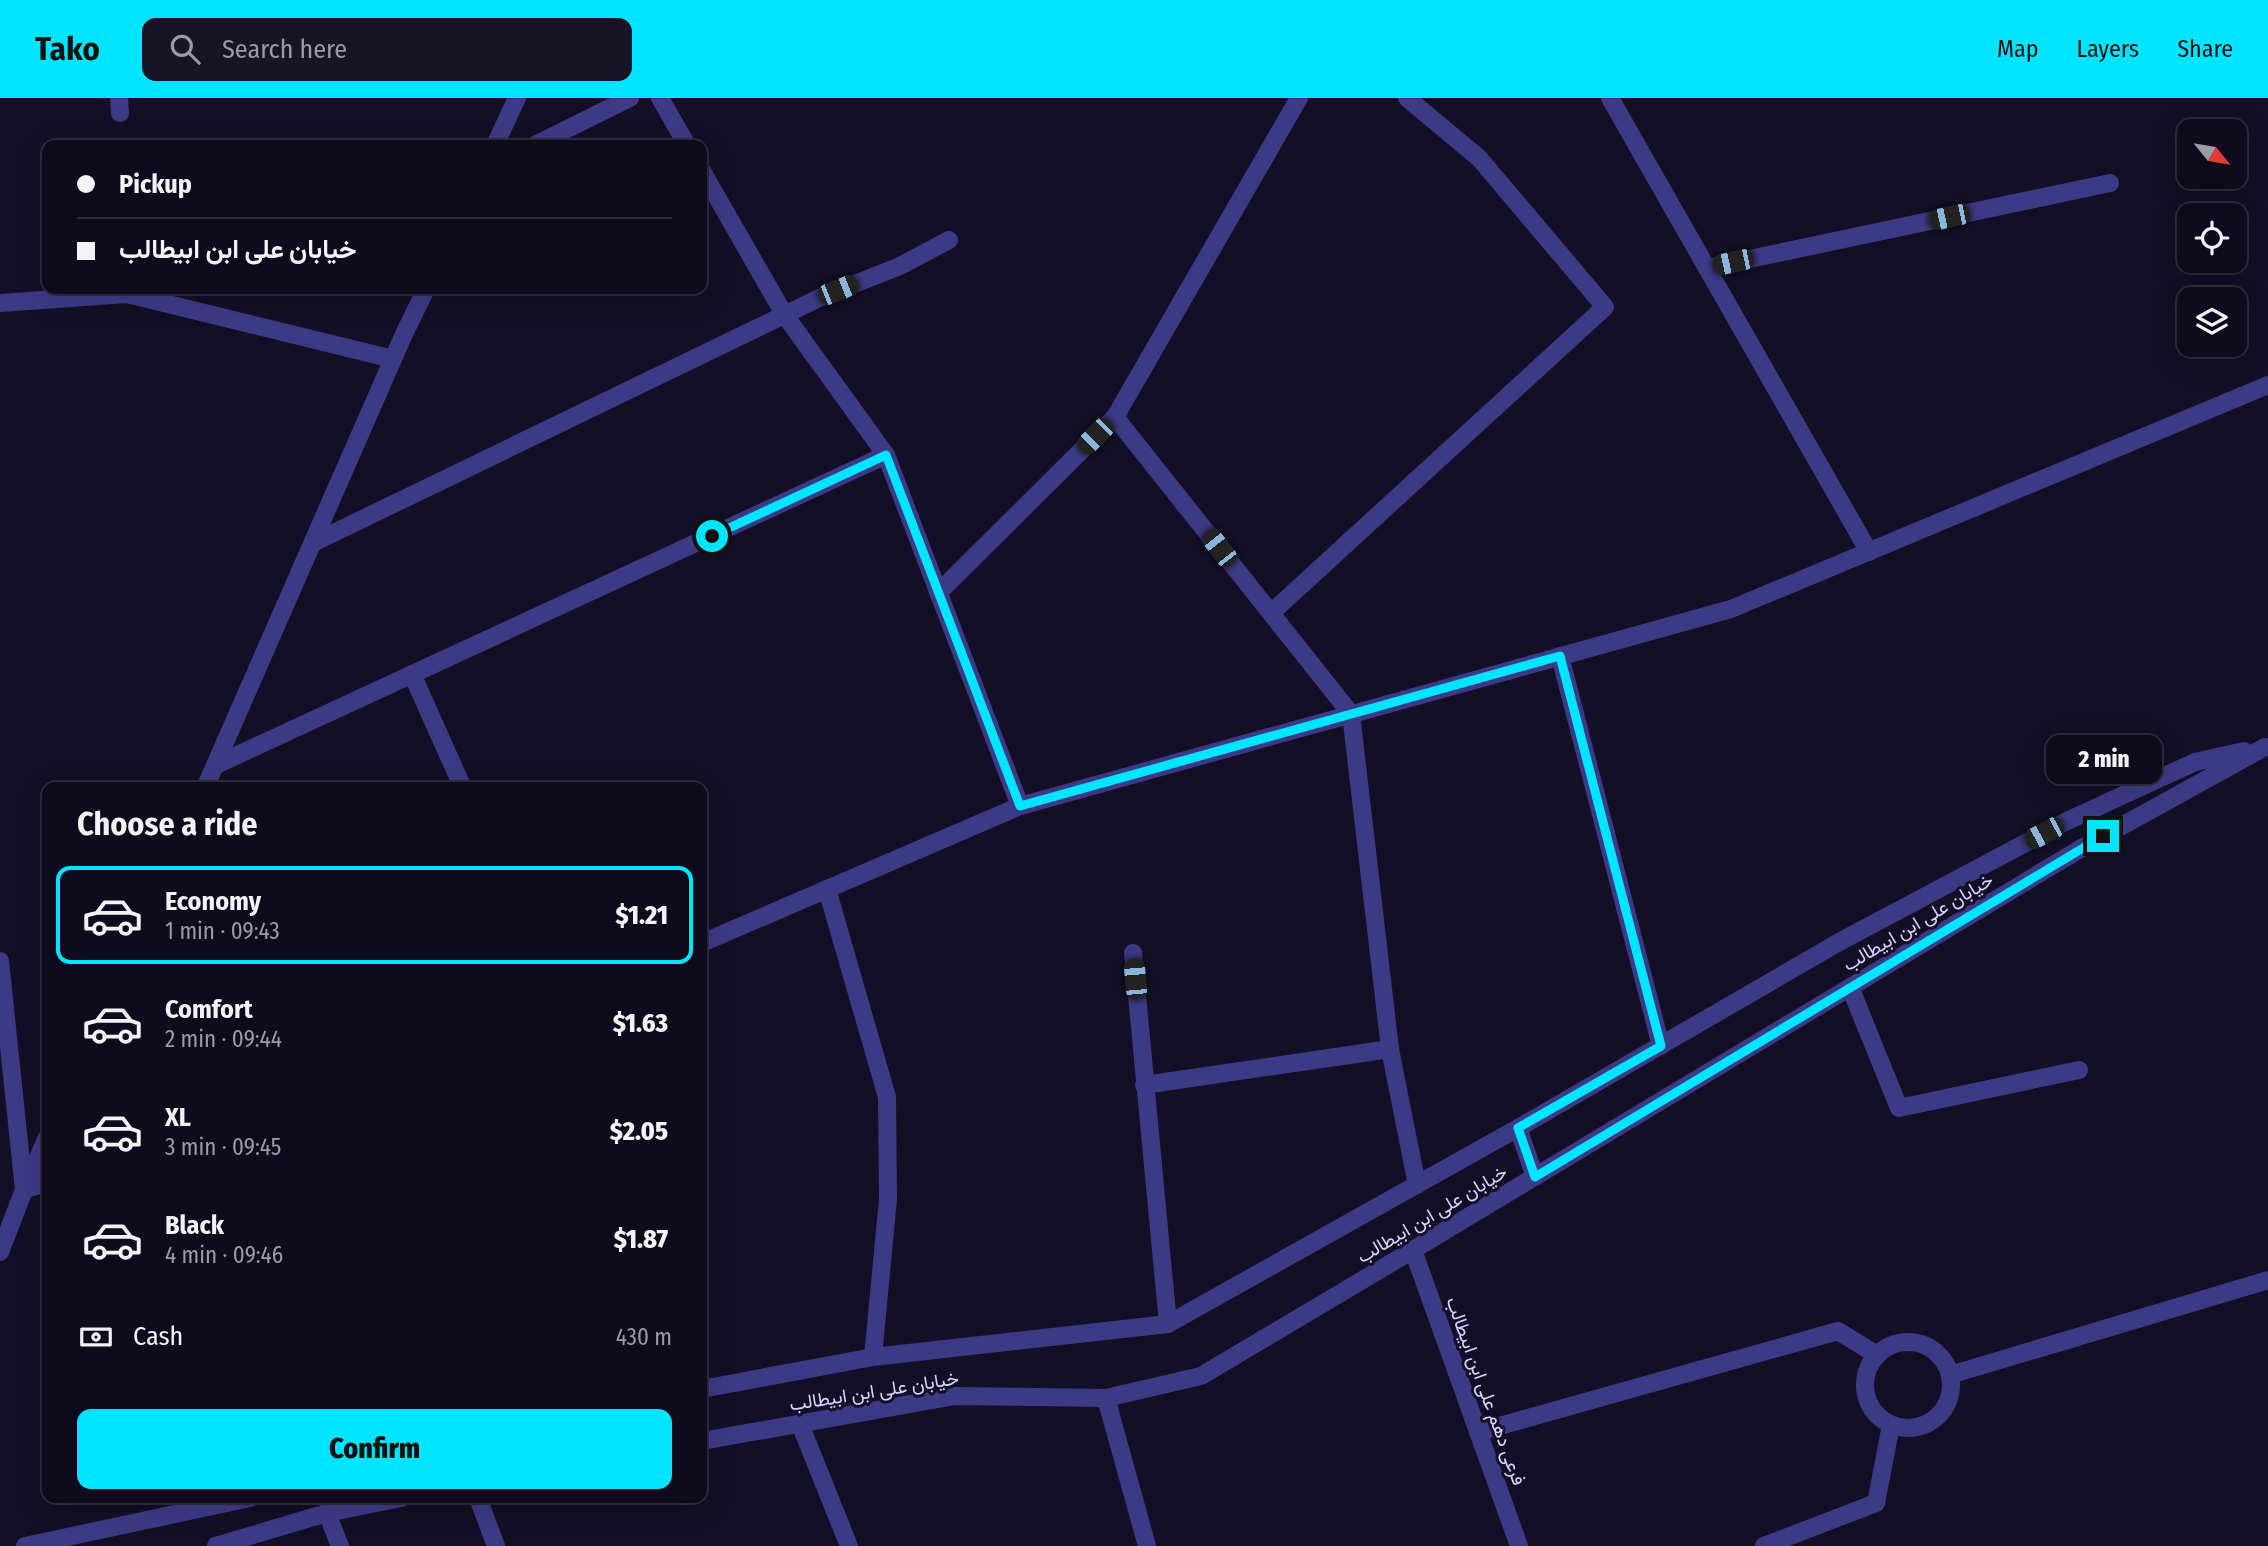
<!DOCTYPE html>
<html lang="en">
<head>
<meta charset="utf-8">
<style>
	:root { --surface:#0e0b1c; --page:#171425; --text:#f1f3f6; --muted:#9b9ba3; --line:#2e2b3b; --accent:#00e5ff }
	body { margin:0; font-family:"Fira Sans Condensed",Vazirmatn,sans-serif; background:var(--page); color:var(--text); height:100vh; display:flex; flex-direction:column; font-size:26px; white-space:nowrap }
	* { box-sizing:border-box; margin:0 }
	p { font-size:23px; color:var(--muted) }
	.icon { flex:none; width:38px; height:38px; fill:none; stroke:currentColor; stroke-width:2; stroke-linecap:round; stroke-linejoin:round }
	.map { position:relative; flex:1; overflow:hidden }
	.side { position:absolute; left:42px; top:684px; width:665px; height:721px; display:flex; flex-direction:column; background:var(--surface); border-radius:14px; box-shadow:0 7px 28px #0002,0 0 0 2px var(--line) }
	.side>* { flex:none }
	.banner { position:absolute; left:42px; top:42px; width:665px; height:154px; border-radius:14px; box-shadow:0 7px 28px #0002,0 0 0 2px var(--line); display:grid; align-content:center; height:154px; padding:0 35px; background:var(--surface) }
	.needle { width:46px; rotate:120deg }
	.fabs { position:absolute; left:2177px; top:21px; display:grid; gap:14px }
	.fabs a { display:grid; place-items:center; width:70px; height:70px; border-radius:14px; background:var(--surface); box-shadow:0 7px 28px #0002,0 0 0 2px var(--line); font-size:35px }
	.end { position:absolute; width:32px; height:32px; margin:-16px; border:9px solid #00e5ff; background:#111; box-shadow:0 0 0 4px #111 }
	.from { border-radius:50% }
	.bubble { position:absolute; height:49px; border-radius:14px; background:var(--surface); box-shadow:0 7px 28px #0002,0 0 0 2px var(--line); font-size:23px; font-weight:800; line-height:49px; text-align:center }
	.car { position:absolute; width:21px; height:42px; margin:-21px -10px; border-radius:9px; box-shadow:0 0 5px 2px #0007; background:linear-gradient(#222 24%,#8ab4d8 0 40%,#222 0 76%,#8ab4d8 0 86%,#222 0) }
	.banner b { display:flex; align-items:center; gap:24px; height:66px; font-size:26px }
	.banner b+b { border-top:2px solid var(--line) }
	.banner i { width:18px; height:18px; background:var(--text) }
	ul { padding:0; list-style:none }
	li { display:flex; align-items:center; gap:21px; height:98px; margin:0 14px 10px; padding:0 21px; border:4px solid transparent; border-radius:14px }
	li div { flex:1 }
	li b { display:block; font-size:26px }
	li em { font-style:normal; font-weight:800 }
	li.current { border-color:var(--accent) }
	li>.icon { width:63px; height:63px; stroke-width:1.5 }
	h2 { padding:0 35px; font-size:32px; line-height:84px }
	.pay { display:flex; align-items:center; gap:18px; height:77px; padding:0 35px; font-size:26px }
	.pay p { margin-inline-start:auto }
	.primary-button { display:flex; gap:14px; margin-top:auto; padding:14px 35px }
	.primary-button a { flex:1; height:80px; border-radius:14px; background:var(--accent); color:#111; font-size:28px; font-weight:800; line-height:80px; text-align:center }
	header { display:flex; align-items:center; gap:42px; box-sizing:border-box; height:98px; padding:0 35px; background:var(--accent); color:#111 }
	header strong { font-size:33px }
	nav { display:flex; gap:38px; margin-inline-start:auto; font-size:24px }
	.search { width:490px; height:63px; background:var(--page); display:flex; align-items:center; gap:18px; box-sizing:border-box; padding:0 24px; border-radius:14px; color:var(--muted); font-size:26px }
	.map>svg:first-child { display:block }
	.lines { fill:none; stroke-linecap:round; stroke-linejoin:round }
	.minor { stroke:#3d3a85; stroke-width:18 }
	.tertiary { stroke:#3d3a85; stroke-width:18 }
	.route { stroke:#00e5ff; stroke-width:9 }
	.labels { text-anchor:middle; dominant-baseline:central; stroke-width:6; stroke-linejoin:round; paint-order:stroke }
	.street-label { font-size:19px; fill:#d9d4ff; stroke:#130f26 }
</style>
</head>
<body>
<header>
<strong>Tako</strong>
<div class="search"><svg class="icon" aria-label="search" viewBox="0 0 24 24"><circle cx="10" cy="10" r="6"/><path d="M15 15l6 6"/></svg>Search here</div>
<nav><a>Map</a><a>Layers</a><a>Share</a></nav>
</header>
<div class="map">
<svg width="2268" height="1448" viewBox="0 0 2268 1448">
	<rect width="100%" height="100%" fill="#130f26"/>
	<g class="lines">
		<g class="minor">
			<polyline points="119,0 120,15"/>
			<polyline points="660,0 687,47"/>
			<polyline points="1299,0 1115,319 1351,616 1390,951 1417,1087"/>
			<polyline points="1610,0 1869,454"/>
			<polyline points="535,47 630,0"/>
			<polyline points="702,73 784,216 886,357"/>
			<polyline points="1707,170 2110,85"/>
			<polyline points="0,205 127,196 393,261"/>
			<polyline points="313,445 817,201 900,168 949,142"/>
			<polyline points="938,495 1115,319"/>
			<polyline points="1271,515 1605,209 1479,60 1407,0"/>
			<polyline points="1560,558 1661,948"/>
			<polyline points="412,576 463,690"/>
			<polyline points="216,667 886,357 1020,708"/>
			<polyline points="827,791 887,999 888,1101 873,1259"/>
			<polyline points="702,845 1020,708 1731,511 2268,287"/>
			<polyline points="1133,855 1168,1226"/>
			<polyline points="0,863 24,1092 47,1084"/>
			<polyline points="1850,889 1899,1010 2079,972"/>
			<polyline points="1144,987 1390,951"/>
			<polyline points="1413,1152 1519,1448"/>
			<circle cx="1908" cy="1287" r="43"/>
			<polyline points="1950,1277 2268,1182"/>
			<polyline points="1106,1300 1147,1448"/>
			<polyline points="800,1326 849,1448"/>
			<polyline points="1478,1334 1838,1233 1877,1257"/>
			<polyline points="478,1400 496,1448"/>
			<polyline points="327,1415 340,1448"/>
			<polyline points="1764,1448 1876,1405 1891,1327"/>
		</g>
		<g class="tertiary">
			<polyline points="495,47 517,0"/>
			<polyline points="205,690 404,236 426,191"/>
			<polyline points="1518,1030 1535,1079"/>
			<polyline points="0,1154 24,1092 47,1039"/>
			<polyline points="702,1291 873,1259 1168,1226 1518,1030 1841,843 2067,723 2195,664 2244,653"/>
			<polyline points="702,1343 955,1298 1106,1300 1201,1278 1413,1152 2080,751 2265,649"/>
			<polyline points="25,1448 250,1400"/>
			<polyline points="216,1448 327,1415 401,1400"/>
		</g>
	</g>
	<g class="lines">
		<polyline class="route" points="712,438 886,357 1020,708 1560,558 1661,948 1518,1030 1535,1079 2103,738"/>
	</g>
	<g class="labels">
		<g class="street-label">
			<text transform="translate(1918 824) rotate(-31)">خیابان علی ابن ابیطالب</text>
			<text transform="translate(1432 1116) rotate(-31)">خیابان علی ابن ابیطالب</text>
			<text transform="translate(874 1293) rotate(-9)">خیابان علی ابن ابیطالب</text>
			<text transform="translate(1486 1293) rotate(70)">فرعی دهم علی ابن ابیطالب</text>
		</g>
	</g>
</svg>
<div class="fabs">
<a><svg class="needle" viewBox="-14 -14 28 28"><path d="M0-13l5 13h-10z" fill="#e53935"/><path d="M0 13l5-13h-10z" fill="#9b9ba3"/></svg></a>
<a><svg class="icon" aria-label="locate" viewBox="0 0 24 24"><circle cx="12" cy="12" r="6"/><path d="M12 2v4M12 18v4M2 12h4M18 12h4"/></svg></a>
<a><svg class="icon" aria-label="layers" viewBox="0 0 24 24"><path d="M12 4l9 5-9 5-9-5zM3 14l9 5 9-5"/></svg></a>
</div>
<i class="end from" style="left:712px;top:438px"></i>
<i class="end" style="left:2103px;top:738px"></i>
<div class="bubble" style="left:2046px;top:637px;width:116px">2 min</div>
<i class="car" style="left:1949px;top:119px;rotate:258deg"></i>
<i class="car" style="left:1733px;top:164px;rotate:258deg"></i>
<i class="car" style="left:838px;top:192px;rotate:68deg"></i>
<i class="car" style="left:1095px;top:338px;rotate:225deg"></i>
<i class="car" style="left:1219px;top:450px;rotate:322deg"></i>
<i class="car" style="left:2044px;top:735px;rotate:242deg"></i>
<i class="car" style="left:1135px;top:881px;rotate:355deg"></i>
<div class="banner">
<b><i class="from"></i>Pickup</b>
<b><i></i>خیابان علی ابن ابیطالب</b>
</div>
<section class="side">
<h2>Choose a ride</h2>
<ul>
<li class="current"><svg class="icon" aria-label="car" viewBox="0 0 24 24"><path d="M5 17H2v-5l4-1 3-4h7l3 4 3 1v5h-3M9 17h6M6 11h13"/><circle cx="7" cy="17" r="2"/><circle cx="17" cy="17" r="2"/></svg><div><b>Economy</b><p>1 min · 09:43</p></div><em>$1.21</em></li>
<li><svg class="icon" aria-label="car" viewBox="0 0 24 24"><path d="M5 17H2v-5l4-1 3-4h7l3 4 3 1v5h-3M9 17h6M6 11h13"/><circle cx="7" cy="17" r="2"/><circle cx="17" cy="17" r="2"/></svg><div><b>Comfort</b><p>2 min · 09:44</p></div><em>$1.63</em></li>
<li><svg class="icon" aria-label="car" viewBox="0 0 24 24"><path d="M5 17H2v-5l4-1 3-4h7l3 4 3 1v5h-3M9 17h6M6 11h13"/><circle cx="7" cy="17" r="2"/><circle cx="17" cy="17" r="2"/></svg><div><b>XL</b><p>3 min · 09:45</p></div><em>$2.05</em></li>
<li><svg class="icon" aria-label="car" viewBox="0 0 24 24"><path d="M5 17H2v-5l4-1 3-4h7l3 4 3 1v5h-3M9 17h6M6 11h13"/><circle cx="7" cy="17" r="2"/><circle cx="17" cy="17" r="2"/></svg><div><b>Black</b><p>4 min · 09:46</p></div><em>$1.87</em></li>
</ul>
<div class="pay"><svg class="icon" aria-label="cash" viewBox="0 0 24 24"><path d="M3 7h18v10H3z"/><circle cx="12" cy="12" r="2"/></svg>Cash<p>430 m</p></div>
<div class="primary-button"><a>Confirm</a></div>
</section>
</div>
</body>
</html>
